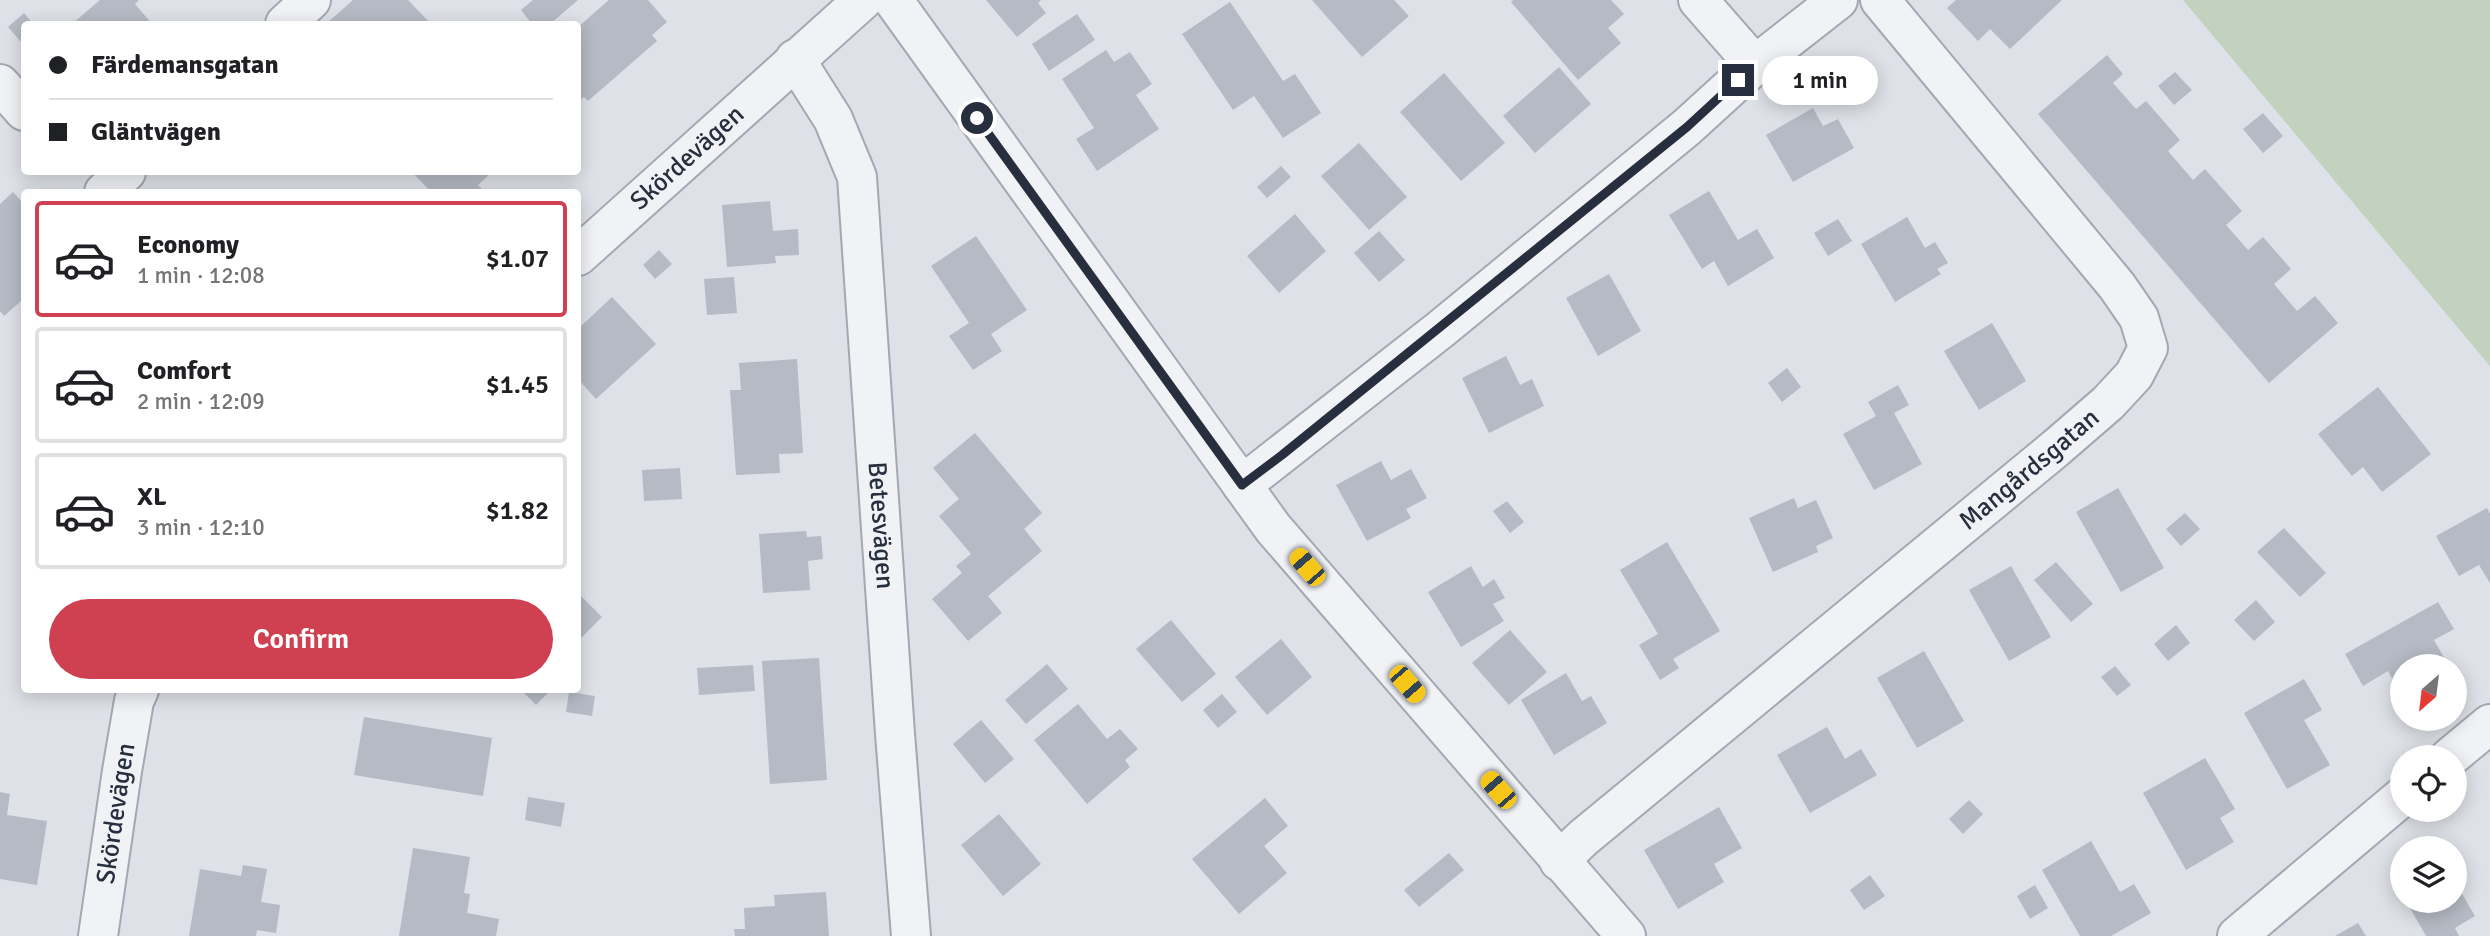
<!DOCTYPE html>
<html lang="en">
<head>
<meta charset="utf-8">
<style>
	:root { --surface:#fff; --page:#f6f6f6; --text:#202124; --muted:#757577; --line:#e0e0e0; --accent:#cf4051 }
	body { margin:0; font-family:Signika,sans-serif; background:var(--page); color:var(--text); height:100vh; display:flex; flex-direction:column; font-size:26px; white-space:nowrap }
	* { box-sizing:border-box; margin:0 }
	p { font-size:23px; color:var(--muted) }
	.icon { flex:none; width:38px; height:38px; fill:none; stroke:currentColor; stroke-width:2; stroke-linecap:round; stroke-linejoin:round }
	.map { position:relative; flex:1; overflow:hidden }
	.details { position:absolute; left:21px; top:189px; width:560px; height:504px; display:flex; flex-direction:column; background:var(--surface); border-radius:7px; box-shadow:0 4px 18px #0003 }
	.details>* { flex:none }
	.hud { position:absolute; left:21px; top:21px; width:560px; height:154px; border-radius:7px; box-shadow:0 4px 18px #0003; display:grid; align-content:center; height:154px; padding:0 28px; background:var(--surface) }
	.needle { width:46px; rotate:208deg }
	.buttons { position:absolute; left:2390px; top:654px; display:grid; gap:14px }
	.buttons a { display:grid; place-items:center; width:77px; height:77px; border-radius:50%; background:var(--surface); box-shadow:0 4px 18px #0003; font-size:35px }
	.end { position:absolute; width:32px; height:32px; margin:-16px; border:9px solid #272f3e; background:#fff; box-shadow:0 0 0 4px #fff }
	.from { border-radius:50% }
	.bubble { position:absolute; height:49px; border-radius:24px; background:var(--surface); box-shadow:0 4px 18px #0003; font-size:23px; font-weight:600; line-height:49px; text-align:center }
	.car { position:absolute; width:21px; height:42px; margin:-21px -10px; border-radius:9px; box-shadow:0 0 5px 2px #0007; background:linear-gradient(#f5c518 24%,#345 0 40%,#f5c518 0 76%,#345 0 86%,#f5c518 0) }
	.hud b { display:flex; align-items:center; gap:24px; height:66px; font-size:26px }
	.hud b+b { border-top:2px solid var(--line) }
	.hud i { width:18px; height:18px; background:var(--text) }
	ul { padding:12px 0 0; list-style:none }
	li { display:flex; align-items:center; gap:21px; height:116px; margin:0 14px 10px; padding:0 14px; border:4px solid var(--line); border-radius:7px }
	li div { flex:1 }
	li b { display:block; font-size:26px }
	li em { font-style:normal; font-weight:600 }
	li.active { border-color:var(--accent) }
	li>.icon { width:63px; height:63px; stroke-width:1.5 }
	.cta { display:flex; gap:14px; margin-top:auto; padding:14px 28px }
	.cta a { flex:1; height:80px; border-radius:42px; background:var(--accent); color:#fff; font-size:28px; font-weight:600; line-height:80px; text-align:center }
	.map>svg:first-child { display:block }
	.green { fill:#c3d1bf }
	.building { fill:#b5bac4 }
	.lines { fill:none; stroke-linecap:round; stroke-linejoin:round }
	.minor-casing { stroke:#a3a8b1; stroke-width:42 }
	.minor { stroke:#f0f2f6; stroke-width:38 }
	.route { stroke:#272f3e; stroke-width:9 }
	.labels { text-anchor:middle; dominant-baseline:central; stroke-width:5; stroke-linejoin:round; paint-order:stroke }
	.street-label { font-size:26px; fill:#272f3e; stroke:#edf0f5 }
</style>
</head>
<body>
<div class="map">
<svg width="2490" height="936" viewBox="0 0 2490 936">
	<rect width="100%" height="100%" fill="#dee1e7"/>
	<polygon class="green" points="2183,0 2490,0 2490,366"/>
	<g class="building">
		<polygon points="100,0 139,0 135,4 152,24 72,24"/>
		<polygon points="353,0 408,0 431,24 326,24"/>
		<polygon points="533,0 578,0 550,24 532,24 521,10"/>
		<polygon points="609,0 648,0 667,22 652,35 657,41 588,101 584,97 578,102 578,27"/>
		<polygon points="986,0 1041,0 1038,3 1046,13 1017,37"/>
		<polygon points="1312,0 1394,0 1409,16 1362,57"/>
		<polygon points="1513,0 1611,0 1624,14 1608,28 1621,43 1578,80 1511,2"/>
		<polygon points="1956,0 2062,0 2010,49 1990,29 1978,41 1947,8"/>
		<polygon points="1230,2 1283,81 1295,74 1321,113 1283,138 1254,96 1233,110 1182,34"/>
		<polygon points="24,13 33,24 24,24 24,41 22,43 8,27"/>
		<polygon points="1077,14 1095,40 1049,71 1032,44"/>
		<polygon points="1106,50 1114,62 1130,52 1152,84 1136,95 1159,129 1097,171 1076,139 1094,128 1062,79"/>
		<polygon points="2107,55 2123,74 2113,83 2136,109 2146,101 2180,140 2168,151 2193,180 2205,169 2242,211 2226,225 2248,250 2263,237 2291,269 2274,284 2297,311 2315,296 2338,323 2269,383 2038,114"/>
		<polygon points="1559,67 1591,104 1535,153 1503,116"/>
		<polygon points="2175,72 2192,90 2174,105 2158,86"/>
		<polygon points="1444,73 1505,143 1461,181 1400,112"/>
		<polygon points="1813,108 1823,126 1838,119 1854,148 1793,182 1766,135"/>
		<polygon points="2263,113 2283,136 2263,153 2243,129"/>
		<polygon points="1359,143 1407,197 1369,230 1321,176"/>
		<polygon points="1281,166 1291,177 1267,198 1257,187"/>
		<polygon points="412,172 492,172 478,185 485,192 431,192"/>
		<polygon points="1709,191 1738,240 1757,229 1774,258 1728,286 1714,261 1702,269 1669,215"/>
		<polygon points="13,192 24,204 24,304 22,300 4,316 0,311 0,204"/>
		<polygon points="770,201 773,231 798,229 799,255 775,256 776,263 727,267 722,205"/>
		<polygon points="1295,214 1326,251 1279,293 1247,256"/>
		<polygon points="1907,217 1925,248 1935,242 1948,263 1937,269 1941,274 1895,302 1861,244"/>
		<polygon points="1838,219 1852,241 1828,256 1814,233"/>
		<polygon points="1379,231 1405,260 1379,282 1354,253"/>
		<polygon points="976,236 1027,310 991,334 1002,351 973,370 949,336 969,323 931,266"/>
		<polygon points="659,250 672,264 655,279 643,265"/>
		<polygon points="1609,274 1641,331 1598,356 1566,298"/>
		<polygon points="734,277 737,313 707,315 704,279"/>
		<polygon points="612,297 656,344 596,399 578,379 578,329"/>
		<polygon points="1992,323 2026,381 1979,410 1944,351"/>
		<polygon points="1506,356 1520,385 1532,379 1544,406 1489,433 1462,378"/>
		<polygon points="797,359 803,453 779,454 780,473 736,475 730,390 741,390 739,363"/>
		<polygon points="1787,368 1801,387 1782,402 1768,383"/>
		<polygon points="1898,385 1909,405 1894,413 1922,464 1874,490 1843,434 1876,416 1868,402"/>
		<polygon points="2378,387 2431,454 2382,492 2363,467 2352,476 2318,434"/>
		<polygon points="975,433 1042,513 1024,529 1042,551 988,596 1002,613 968,641 932,599 962,573 956,566 971,554 939,516 959,499 933,468"/>
		<polygon points="1381,461 1391,480 1411,469 1427,498 1406,509 1411,518 1367,541 1336,485"/>
		<polygon points="680,468 682,499 644,501 642,470"/>
		<polygon points="2118,488 2164,568 2121,592 2076,512"/>
		<polygon points="1794,498 1798,508 1816,500 1833,538 1816,546 1818,552 1773,572 1749,518"/>
		<polygon points="1507,501 1524,522 1510,533 1493,511"/>
		<polygon points="2487,508 2490,514 2490,583 2479,565 2459,576 2436,536"/>
		<polygon points="2185,513 2200,529 2181,546 2166,529"/>
		<polygon points="2284,528 2326,573 2300,597 2257,552"/>
		<polygon points="806,531 807,537 821,536 823,559 808,561 810,590 763,593 759,534"/>
		<polygon points="1667,542 1720,631 1673,659 1679,668 1660,680 1639,645 1658,634 1620,570"/>
		<polygon points="2056,562 2093,604 2071,622 2034,580"/>
		<polygon points="1471,566 1483,587 1494,579 1505,598 1493,604 1504,621 1461,647 1428,592"/>
		<polygon points="2011,566 2051,637 2009,661 1969,590"/>
		<polygon points="579,594 602,617 578,641 578,596"/>
		<polygon points="2256,600 2275,622 2254,641 2234,620"/>
		<polygon points="2438,602 2454,629 2434,640 2447,663 2441,667 2403,667 2403,689 2399,691 2388,671 2363,686 2345,654"/>
		<polygon points="1171,620 1216,674 1182,702 1136,649"/>
		<polygon points="2176,625 2190,643 2168,661 2154,644"/>
		<polygon points="1510,630 1547,672 1509,705 1472,663"/>
		<polygon points="1281,639 1312,677 1267,715 1235,677"/>
		<polygon points="1924,651 1964,721 1917,748 1877,678"/>
		<polygon points="819,658 827,780 770,784 762,661"/>
		<polygon points="1047,664 1068,689 1026,724 1005,700"/>
		<polygon points="753,665 755,691 699,695 697,668"/>
		<polygon points="2115,666 2131,685 2117,696 2101,677"/>
		<polygon points="1566,673 1582,701 1591,696 1607,723 1554,755 1521,700"/>
		<polygon points="2304,679 2322,710 2304,720 2330,765 2287,789 2244,713"/>
		<polygon points="521,690 551,690 536,705"/>
		<polygon points="569,692 595,696 592,716 566,712"/>
		<polygon points="1222,694 1237,712 1218,728 1203,710"/>
		<polygon points="1078,704 1107,739 1120,729 1138,749 1125,760 1130,767 1087,804 1034,740"/>
		<polygon points="364,717 492,738 483,796 354,775"/>
		<polygon points="981,720 1014,759 985,783 953,744"/>
		<polygon points="1827,727 1845,759 1861,749 1877,775 1810,813 1777,755"/>
		<polygon points="2205,758 2235,809 2220,818 2234,842 2186,870 2143,793"/>
		<polygon points="0,792 10,794 7,815 47,821 37,885 0,879"/>
		<polygon points="528,797 565,803 561,827 525,820"/>
		<polygon points="1265,798 1288,826 1264,846 1287,873 1239,914 1192,859"/>
		<polygon points="1969,800 1983,814 1963,834 1949,819"/>
		<polygon points="1719,807 1742,848 1714,864 1724,882 1678,909 1644,850"/>
		<polygon points="999,814 1041,864 1003,896 961,845"/>
		<polygon points="2091,841 2120,892 2134,884 2151,913 2111,936 2080,936 2042,870"/>
		<polygon points="413,848 470,857 464,893 470,894 467,913 499,919 496,936 399,936"/>
		<polygon points="1449,853 1464,870 1419,907 1404,890"/>
		<polygon points="243,865 267,869 261,902 280,905 276,933 257,930 256,936 189,936 200,869 241,876"/>
		<polygon points="1870,875 1885,896 1864,910 1850,890"/>
		<polygon points="2455,882 2475,916 2455,928 2459,936 2426,936 2406,901 2455,901"/>
		<polygon points="2035,885 2048,908 2030,919 2017,896"/>
		<polygon points="826,892 829,936 735,936 734,929 745,929 744,908 775,906 774,895"/>
		<polygon points="2358,923 2366,936 2335,936"/>
	</g>
	<g class="lines">
		<g class="minor-casing">
			<g id="minor">
				<polyline points="893,0 1273,528 1626,936"/>
				<polyline points="1698,0 1755,65"/>
				<polyline points="285,24 311,0"/>
				<path id="s1" d="M795 59 833 119 857 177 895 734 911 936"/>
				<polyline points="0,84 24,111"/>
				<polyline points="104,192 126,172"/>
				<path id="s2" d="M578 256 863 0"/>
				<polyline points="1242,485 1441,329 1687,127 1755,65 1838,0"/>
				<polyline points="2449,758 2490,724"/>
				<path id="s3" d="M1559 861 1583 838 2056 448 2108 403 2134 375 2148 348 2139 318 2117 286 1880 0"/>
				<path id="s4" d="M98 936 122 771 134 701 139 690"/>
				<polyline points="2237,936 2403,796"/>
			</g>
		</g>
		<use href="#minor" class="minor"/>
	</g>
	<g class="lines">
		<polyline class="route" points="977,118 1242,485 1282,455 1687,127 1738,80"/>
	</g>
	<g class="labels">
		<g class="street-label">
			<text stroke="none"><textPath href="#s2" startOffset="147">Skördevägen</textPath></text>
			<text stroke="none"><textPath href="#s3" startOffset="612">Mangårdsgatan</textPath></text>
			<text stroke="none"><textPath href="#s1" startOffset="483">Betesvägen</textPath></text>
			<text stroke="none"><textPath href="#s4" startOffset="124">Skördevägen</textPath></text>
		</g>
	</g>
</svg>
<div class="buttons">
<a><svg class="needle" viewBox="-14 -14 28 28"><path d="M0-13l5 13h-10z" fill="#e53935"/><path d="M0 13l5-13h-10z" fill="#757577"/></svg></a>
<a><svg class="icon" aria-label="locate" viewBox="0 0 24 24"><circle cx="12" cy="12" r="6"/><path d="M12 2v4M12 18v4M2 12h4M18 12h4"/></svg></a>
<a><svg class="icon" aria-label="layers" viewBox="0 0 24 24"><path d="M12 4l9 5-9 5-9-5zM3 14l9 5 9-5"/></svg></a>
</div>
<i class="end from" style="left:977px;top:118px"></i>
<i class="end" style="left:1738px;top:80px"></i>
<div class="bubble" style="left:1762px;top:56px;width:116px">1 min</div>
<i class="car" style="left:1307px;top:567px;rotate:319deg"></i>
<i class="car" style="left:1407px;top:684px;rotate:139deg"></i>
<i class="car" style="left:1498px;top:790px;rotate:319deg"></i>
<div class="hud">
<b><i class="from"></i>Färdemansgatan</b>
<b><i></i>Gläntvägen</b>
</div>
<section class="details">
<ul>
<li class="active"><svg class="icon" aria-label="car" viewBox="0 0 24 24"><path d="M5 17H2v-5l4-1 3-4h7l3 4 3 1v5h-3M9 17h6M6 11h13"/><circle cx="7" cy="17" r="2"/><circle cx="17" cy="17" r="2"/></svg><div><b>Economy</b><p>1 min · 12:08</p></div><em>$1.07</em></li>
<li><svg class="icon" aria-label="car" viewBox="0 0 24 24"><path d="M5 17H2v-5l4-1 3-4h7l3 4 3 1v5h-3M9 17h6M6 11h13"/><circle cx="7" cy="17" r="2"/><circle cx="17" cy="17" r="2"/></svg><div><b>Comfort</b><p>2 min · 12:09</p></div><em>$1.45</em></li>
<li><svg class="icon" aria-label="car" viewBox="0 0 24 24"><path d="M5 17H2v-5l4-1 3-4h7l3 4 3 1v5h-3M9 17h6M6 11h13"/><circle cx="7" cy="17" r="2"/><circle cx="17" cy="17" r="2"/></svg><div><b>XL</b><p>3 min · 12:10</p></div><em>$1.82</em></li>
</ul>
<div class="cta"><a>Confirm</a></div>
</section>
</div>
</body>
</html>
